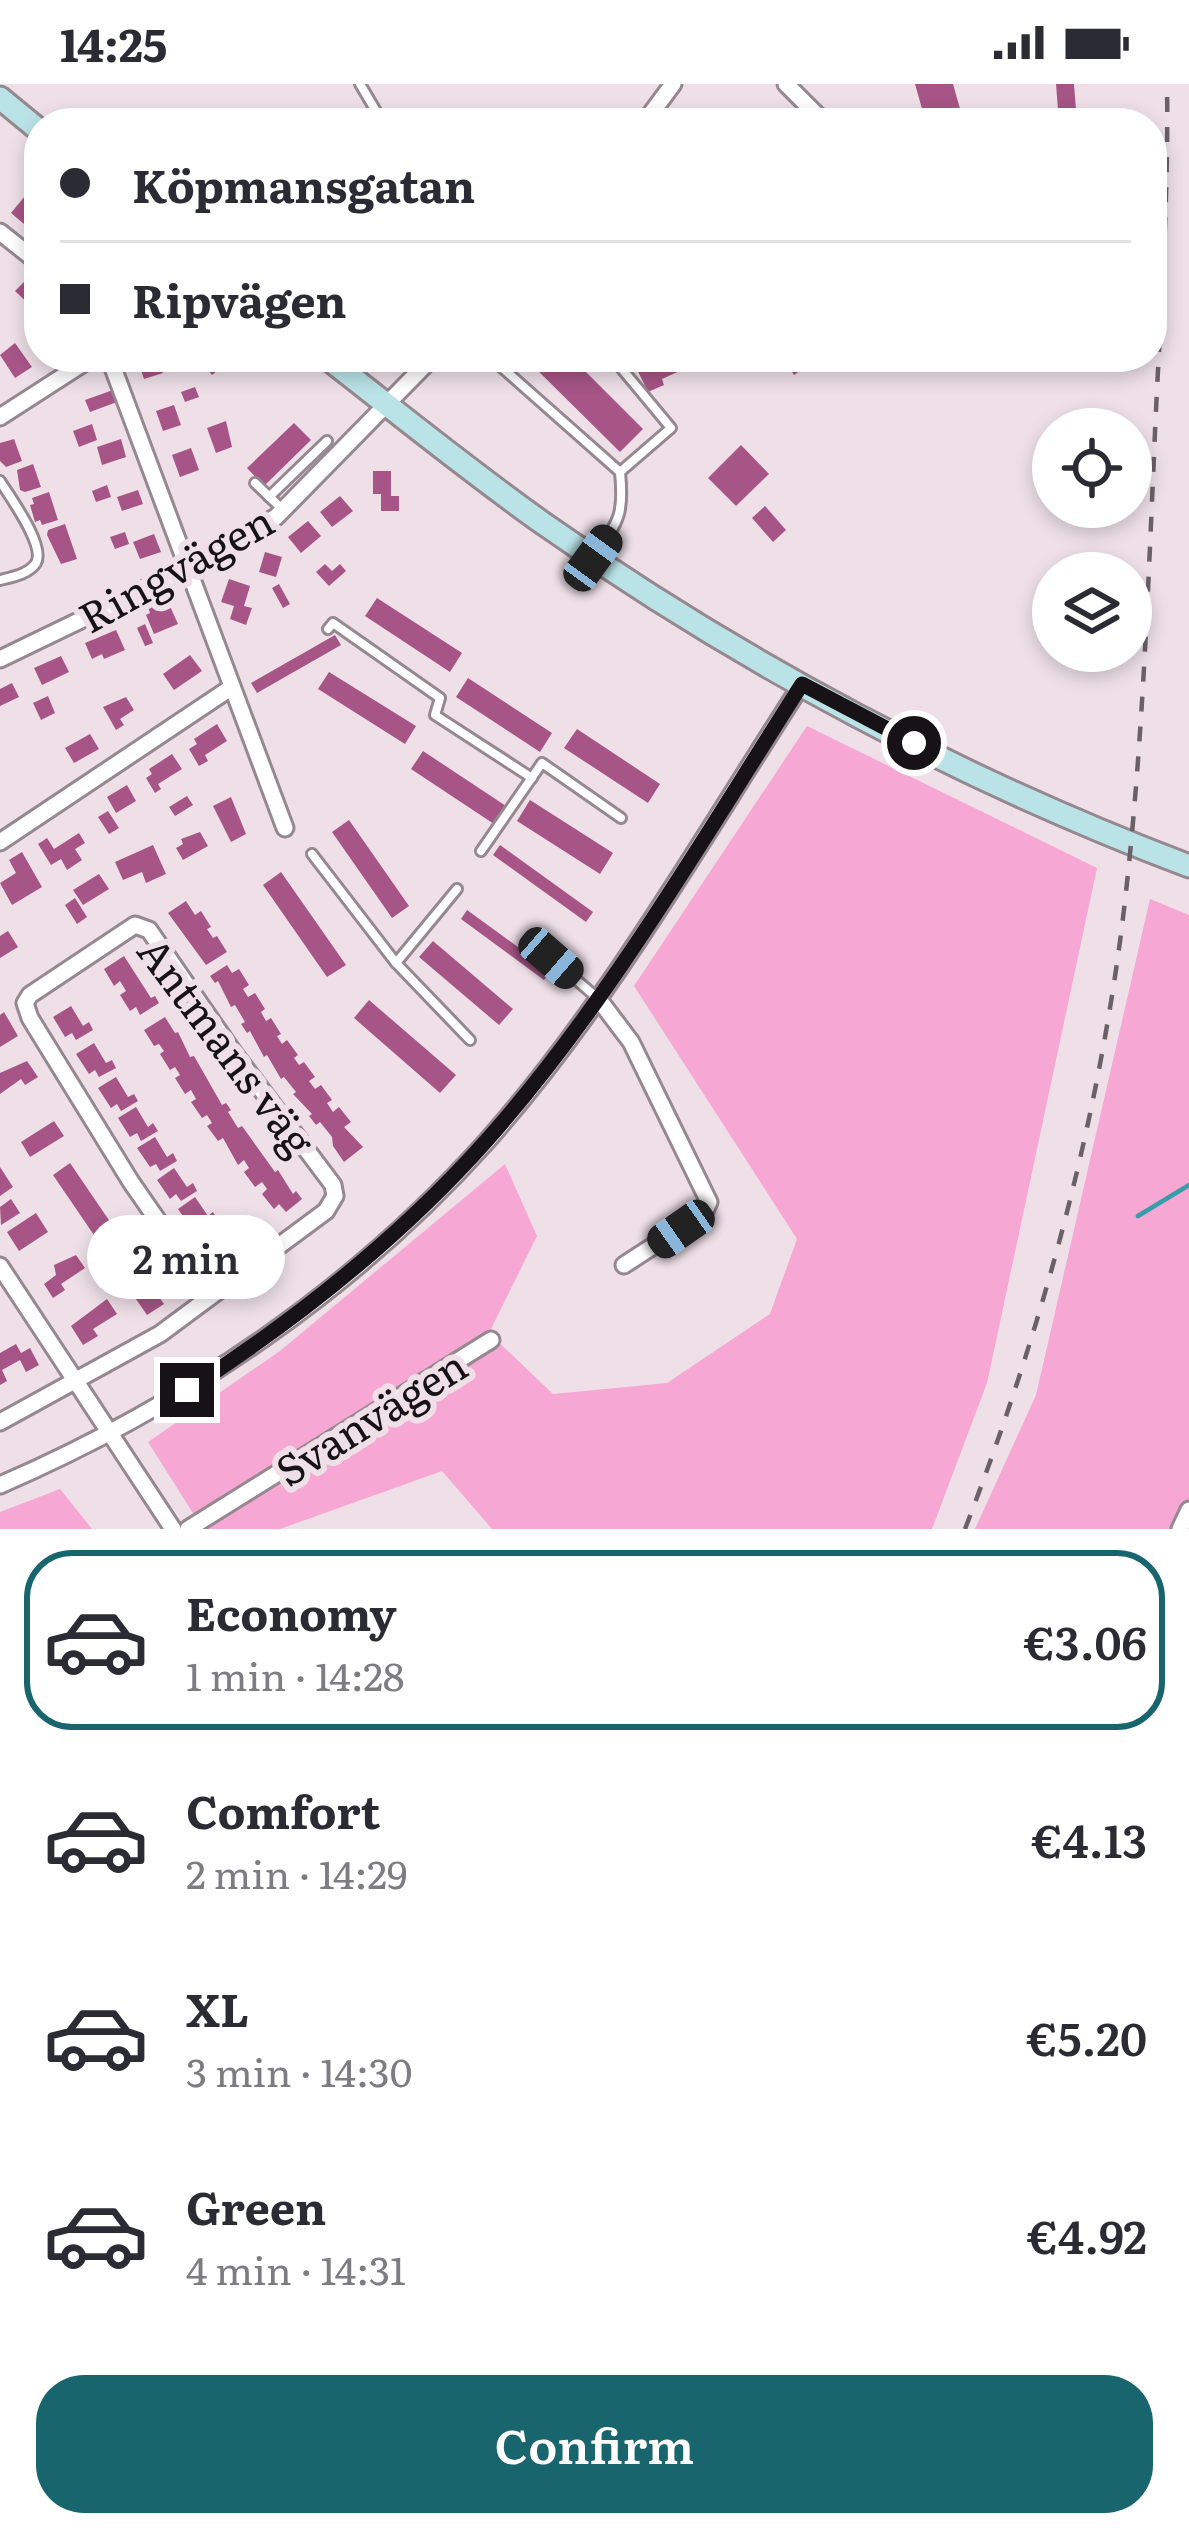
<!DOCTYPE html>
<html lang="en">
<head>
<meta charset="utf-8">
<style>
	:root { --surface:#fff; --page:#f7f7f7; --text:#2b2b33; --muted:#7c7c81; --line:#e1e1e2; --accent:#18656d }
	body { margin:0; font-family:Literata,serif; background:var(--page); color:var(--text); height:100vh; display:flex; flex-direction:column; font-size:45px; white-space:nowrap }
	* { box-sizing:border-box; margin:0 }
	p { font-size:39px; color:var(--muted) }
	.icon { flex:none; width:66px; height:66px; fill:none; stroke:currentColor; stroke-width:2; stroke-linecap:round; stroke-linejoin:round }
	.map { position:relative; height:1445px; overflow:hidden }
	.panel { display:flex; flex-direction:column; background:var(--surface); flex:1 }
	.panel>* { flex:none }
	.banner { position:absolute; left:24px; top:24px; width:1143px; height:264px; border-radius:48px; box-shadow:0 6px 18px #0003; display:grid; align-content:center; height:264px; padding:0 36px; background:var(--surface) }
	.buttons { position:absolute; left:1032px; top:324px; display:grid; gap:24px }
	.buttons a { display:grid; place-items:center; width:120px; height:120px; border-radius:50%; background:var(--surface); box-shadow:0 6px 18px #0003; font-size:60px }
	.end { position:absolute; width:54px; height:54px; margin:-27px; border:15px solid #171215; background:#fff; box-shadow:0 0 0 6px #fff }
	.from { border-radius:50% }
	.bubble { position:absolute; height:84px; border-radius:42px; background:var(--surface); box-shadow:0 6px 18px #0003; font-size:39px; font-weight:600; line-height:84px; text-align:center }
	.car { position:absolute; width:36px; height:72px; margin:-36px -18px; border-radius:15px; box-shadow:0 0 9px 3px #0007; background:linear-gradient(#222 24%,#8ab4d8 0 40%,#222 0 76%,#8ab4d8 0 86%,#222 0) }
	.banner b { display:flex; align-items:center; gap:42px; height:114px; font-size:45px }
	.banner b+b { border-top:3px solid var(--line) }
	.banner i { width:30px; height:30px; background:var(--text) }
	ul { padding:21px 0 0; list-style:none }
	li { display:flex; align-items:center; gap:36px; height:180px; margin:0 24px 18px; padding:0 12px; border:6px solid transparent; border-radius:48px }
	li div { flex:1 }
	li b { display:block; font-size:45px }
	li em { font-style:normal; font-weight:600 }
	li.on { border-color:var(--accent) }
	li>.icon { width:108px; height:108px; stroke-width:1.5 }
	.button { display:flex; gap:24px; margin-top:auto; padding:24px 36px }
	.button a { flex:1; height:138px; border-radius:48px; background:var(--accent); color:#fff; font-size:48px; font-weight:600; line-height:138px; text-align:center }
	.status { display:flex; justify-content:space-between; align-items:center; height:84px; padding:0 60px; background:var(--surface); direction:ltr }
	.status svg { height:33px; fill:currentColor }
	.map>svg:first-child { display:block }
	.green { fill:#f6a7d4 }
	.lines { fill:none; stroke-linecap:round; stroke-linejoin:round }
	.stream { stroke:#379da8; stroke-width:4.5 }
	.building { fill:#a65586 }
	.lane-casing { stroke:#96888f; stroke-width:14 }
	.street-casing { stroke:#96888f; stroke-width:21 }
	.secondary-casing { stroke:#96888f; stroke-width:27 }
	.lane { stroke:#fff; stroke-width:8 }
	.street { stroke:#fff; stroke-width:15 }
	.secondary { stroke:#bae3e7; stroke-width:21 }
	.rail { stroke:#6a6166; stroke-width:4.5; stroke-dasharray:15 15; stroke-linecap:butt }
	.route { stroke:#171215; stroke-width:15 }
	.labels { text-anchor:middle; dominant-baseline:central; stroke-width:12; stroke-linejoin:round; paint-order:stroke }
	.street-label { font-size:42px; fill:#171215; stroke:#efe0e8 }
</style>
</head>
<body>
<div class="status"><b>14:25</b><svg viewBox="0 0 49 12"><path d="M0 12V9h3v3zM5 12V6h3v6zM10 12V3h3v9zM15 12V0h3v12zM26 1h20v11H26zM47 4h2v5h-2z"/></svg></div>
<div class="map">
<svg width="1189" height="1445" viewBox="0 0 1189 1445">
	<rect width="100%" height="100%" fill="#efe0e8"/>
	<g class="green">
		<polygon points="807,642 1097,784 987,1299 932,1445 492,1445 442,1387 280,1445 203,1445 148,1358 280,1267 505,1080 537,1152 489,1249 553,1310 667,1299 770,1230 797,1155 634,902"/>
		<polygon points="1150,815 1189,831 1189,1445 975,1445 1036,1311"/>
		<polygon points="60,1405 92,1445 0,1445 0,1428"/>
	</g>
	<g class="lines">
		<polyline class="stream" points="1138,1132 1189,1101"/>
	</g>
	<g class="building">
		<polygon points="915,0 953,0 964,39 926,39"/>
		<polygon points="1056,0 1074,0 1077,39 1059,39"/>
		<polygon points="570,27 582,39 559,39"/>
		<polygon points="39,95 39,135 30,145 11,129"/>
		<polygon points="30,192 39,201 39,222 35,226 15,207"/>
		<polygon points="15,259 32,283 15,294 0,271"/>
		<polygon points="157,273 163,289 144,295 137,274"/>
		<polygon points="198,273 214,273 222,283 212,291"/>
		<polygon points="524,273 571,273 643,345 620,368"/>
		<polygon points="631,273 678,273 684,285 662,295 664,301 648,308"/>
		<polygon points="782,273 820,273 794,291"/>
		<polygon points="195,303 199,313 185,318 181,308"/>
		<polygon points="113,306 117,318 90,328 85,316"/>
		<polygon points="174,321 181,341 163,347 156,327"/>
		<polygon points="226,337 232,363 216,369 207,344"/>
		<polygon points="294,339 311,356 264,402 247,384"/>
		<polygon points="92,340 97,356 79,363 73,347"/>
		<polygon points="14,355 22,377 6,383 0,377 0,359"/>
		<polygon points="121,355 126,373 102,381 97,363"/>
		<polygon points="741,361 769,390 736,422 708,394"/>
		<polygon points="191,364 199,386 180,393 172,371"/>
		<polygon points="33,380 41,403 25,408 20,406 17,386"/>
		<polygon points="373,387 391,387 391,412 399,412 399,427 381,427 381,410 373,410"/>
		<polygon points="107,401 111,413 96,418 92,407"/>
		<polygon points="138,406 143,420 122,427 117,413"/>
		<polygon points="49,408 58,436 42,441 40,436 35,438 30,421 34,420 32,414"/>
		<polygon points="340,412 353,427 332,443 320,428"/>
		<polygon points="765,422 786,446 773,458 752,434"/>
		<polygon points="308,437 321,452 301,469 288,453"/>
		<polygon points="65,440 77,475 61,480 47,451 48,446"/>
		<polygon points="125,448 129,460 115,465 110,453"/>
		<polygon points="154,450 161,468 140,475 133,458"/>
		<polygon points="265,468 282,473 276,493 259,488"/>
		<polygon points="325,480 332,487 340,480 346,487 329,502 316,488"/>
		<polygon points="229,495 250,502 244,522 252,524 246,541 230,535 234,522 221,518"/>
		<polygon points="279,500 290,520 283,524 272,504"/>
		<polygon points="377,514 462,569 450,588 365,532"/>
		<polygon points="157,519 159,524 169,520 178,540 154,550 146,531 150,529 148,523"/>
		<polygon points="145,540 153,559 145,562 137,544"/>
		<polygon points="116,546 125,566 104,575 102,570 92,575 85,559"/>
		<polygon points="335,551 341,561 257,609 251,599"/>
		<polygon points="190,571 202,587 174,606 163,590"/>
		<polygon points="61,572 69,588 42,601 34,584"/>
		<polygon points="329,588 416,642 405,660 318,605"/>
		<polygon points="468,594 552,649 540,668 456,613"/>
		<polygon points="12,599 19,613 0,622 0,605"/>
		<polygon points="48,612 55,629 41,636 33,619"/>
		<polygon points="126,613 134,626 120,635 124,641 116,646 103,623"/>
		<polygon points="217,640 227,657 205,671 208,677 199,682 189,665 197,660 194,655"/>
		<polygon points="577,645 660,700 648,719 564,664"/>
		<polygon points="90,650 99,665 74,679 65,664"/>
		<polygon points="423,667 506,722 494,740 411,685"/>
		<polygon points="172,670 182,685 158,700 161,705 155,709 146,694 152,690 149,685"/>
		<polygon points="127,701 136,717 116,729 107,713"/>
		<polygon points="187,712 193,721 175,732 169,723"/>
		<polygon points="231,713 246,750 231,758 213,722"/>
		<polygon points="530,716 613,769 600,790 517,737"/>
		<polygon points="108,727 119,744 109,750 98,733"/>
		<polygon points="349,736 409,822 392,834 332,748"/>
		<polygon points="200,748 208,762 183,776 176,764 183,760 181,755"/>
		<polygon points="79,749 85,759 75,765 82,776 67,786 61,775 51,781 38,760 47,754 54,765"/>
		<polygon points="153,761 166,790 146,799 142,788 123,796 115,778"/>
		<polygon points="500,761 593,828 586,838 493,771"/>
		<polygon points="22,768 42,803 12,821 0,799 16,789 9,776"/>
		<polygon points="281,788 346,881 327,893 263,801"/>
		<polygon points="99,790 109,805 83,821 73,806"/>
		<polygon points="75,814 87,833 77,840 65,821"/>
		<polygon points="186,817 195,831 201,827 211,843 207,845 213,854 217,852 227,868 206,881 168,829"/>
		<polygon points="467,826 551,887 544,896 461,835"/>
		<polygon points="8,847 18,863 0,874 0,852"/>
		<polygon points="433,857 513,925 499,941 419,873"/>
		<polygon points="124,872 151,914 155,912 159,919 140,931 136,923 130,927 120,911 126,907 120,897 114,902 104,885"/>
		<polygon points="227,881 232,889 239,885 249,901 243,905 248,913 255,909 265,925 261,928 266,937 271,934 281,950 277,952 282,960 287,956 298,971 294,974 299,981 304,978 315,993 309,997 315,1005 321,1001 332,1016 327,1019 333,1028 339,1023 351,1038 344,1043 363,1063 344,1078 333,1062 332,1053 320,1038 316,1041 309,1032 312,1030 293,1010 296,1008 284,993 281,995 267,971 264,973 250,947 247,949 241,940 245,938 235,921 231,923 218,897 215,899 210,892"/>
		<polygon points="369,916 456,991 440,1009 354,934"/>
		<polygon points="71,922 83,942 89,938 93,946 76,956 72,949 65,953 53,933"/>
		<polygon points="4,928 18,952 0,963 0,931"/>
		<polygon points="165,933 175,949 178,948 190,973 194,972 222,1021 226,1019 231,1026 228,1028 238,1044 242,1042 275,1088 278,1086 293,1110 296,1107 302,1115 286,1128 279,1120 274,1125 262,1110 267,1105 262,1098 255,1103 244,1088 249,1084 244,1076 238,1081 223,1054 218,1057 207,1042 212,1039 207,1031 202,1034 191,1018 196,1015 191,1006 185,1010 175,994 180,991 175,983 170,986 160,970 164,967 159,960 154,962 144,946"/>
		<polygon points="94,959 106,979 112,976 116,984 99,993 95,986 89,990 76,970"/>
		<polygon points="27,977 38,993 25,1001 21,995 0,1010 0,989"/>
		<polygon points="116,993 128,1013 134,1010 138,1017 121,1027 117,1020 111,1024 98,1004"/>
		<polygon points="136,1023 148,1043 153,1039 158,1047 141,1057 137,1049 130,1053 118,1034"/>
		<polygon points="54,1037 64,1052 30,1073 21,1058"/>
		<polygon points="155,1053 167,1073 173,1069 177,1077 160,1087 156,1080 150,1083 137,1064"/>
		<polygon points="70,1079 115,1145 98,1157 53,1091"/>
		<polygon points="0,1083 13,1103 0,1112"/>
		<polygon points="174,1084 187,1103 193,1099 197,1107 181,1117 176,1110 170,1115 157,1096"/>
		<polygon points="195,1113 208,1132 213,1128 218,1136 202,1146 197,1139 191,1144 178,1125"/>
		<polygon points="11,1115 20,1129 1,1141 0,1123"/>
		<polygon points="36,1129 48,1148 19,1167 7,1148"/>
		<polygon points="214,1142 228,1161 233,1157 238,1165 222,1176 217,1169 211,1173 197,1154"/>
		<polygon points="122,1161 164,1220 147,1231 106,1172"/>
		<polygon points="76,1171 85,1184 61,1200 65,1206 53,1214 44,1200 56,1191 54,1181"/>
		<polygon points="107,1215 117,1230 93,1245 98,1252 83,1261 71,1242"/>
		<polygon points="16,1260 21,1269 30,1264 39,1281 26,1288 20,1276 2,1286 7,1297 0,1301 0,1269"/>
	</g>
	<g class="lines">
		<g class="lane-casing">
			<g id="lane">
				<polyline points="360,0 383,39"/>
				<path d="M490 273 620 388C624 428 620 437 596 469"/>
				<polyline points="612,273 671,344 620,388"/>
				<path d="M0 397C10 413 46 462 36 479 29 490 12 493 0 496"/>
				<polyline points="255,399 282,425"/>
				<polyline points="269,413 327,357"/>
				<polyline points="328,545 333,539 440,614 435,631 532,694"/>
				<polyline points="481,767 542,679 621,734"/>
				<polyline points="312,770 396,879 457,805"/>
				<polyline points="551,874 595,912"/>
				<polyline points="396,879 470,956"/>
			</g>
		</g>
		<g class="street-casing">
			<g id="street">
				<polyline points="786,0 825,39"/>
				<polyline points="644,39 673,0"/>
				<polyline points="0,148 39,179"/>
				<polyline points="109,273 285,744"/>
				<polyline points="0,333 93,273"/>
				<polyline points="0,575 186,485 276,433 433,273"/>
				<polyline points="0,758 232,603"/>
				<polyline points="597,913 631,958 709,1118 704,1129 624,1181"/>
				<polyline points="0,1182 173,1445"/>
				<polyline points="0,1338 160,1250 326,1127 335,1112 333,1101 233,968 149,846 135,841 30,911 25,919 30,934 131,1098 210,1212"/>
				<path d="M0 1401C183 1322 354 1206 487 1057 609 919 702 754 802 600"/>
				<polyline points="188,1445 491,1256"/>
				<polyline points="1180,1445 1189,1426"/>
			</g>
		</g>
		<g class="secondary-casing">
			<g id="secondary">
				<polyline points="0,14 39,46"/>
				<path d="M326 273C398 329 469 387 544 440 742 579 962 696 1189 782"/>
			</g>
		</g>
		<use href="#lane" class="lane"/>
		<use href="#street" class="street"/>
		<use href="#secondary" class="secondary"/>
		<path class="rail" d="M965 1445C1039 1253 1094 1055 1121 850 1141 692 1147 531 1154 371 1159 248 1169 123 1167 0"/>
	</g>
	<g class="lines">
		<path class="route" d="M187 1306C296 1236 400 1154 487 1056 607 921 704 753 802 600L914 659"/>
	</g>
	<g class="labels">
		<g class="street-label">
			<text transform="translate(175 483) rotate(-29)">Ringvägen</text>
			<text transform="translate(228 961) rotate(53)">Antmans väg</text>
			<text transform="translate(370 1332) rotate(-32)">Svanvägen</text>
		</g>
	</g>
</svg>
<div class="buttons">
<a><svg class="icon" aria-label="locate" viewBox="0 0 24 24"><circle cx="12" cy="12" r="6"/><path d="M12 2v4M12 18v4M2 12h4M18 12h4"/></svg></a>
<a><svg class="icon" aria-label="layers" viewBox="0 0 24 24"><path d="M12 4l9 5-9 5-9-5zM3 14l9 5 9-5"/></svg></a>
</div>
<i class="end from" style="left:914px;top:659px"></i>
<i class="end" style="left:187px;top:1306px"></i>
<div class="bubble" style="left:87px;top:1131px;width:198px">2 min</div>
<i class="car" style="left:593px;top:474px;rotate:36deg"></i>
<i class="car" style="left:551px;top:874px;rotate:131deg"></i>
<i class="car" style="left:681px;top:1145px;rotate:235deg"></i>
<div class="banner">
<b><i class="from"></i>Köpmansgatan</b>
<b><i></i>Ripvägen</b>
</div>
</div>
<section class="panel">
<ul>
<li class="on"><svg class="icon" aria-label="car" viewBox="0 0 24 24"><path d="M5 17H2v-5l4-1 3-4h7l3 4 3 1v5h-3M9 17h6M6 11h13"/><circle cx="7" cy="17" r="2"/><circle cx="17" cy="17" r="2"/></svg><div><b>Economy</b><p>1 min · 14:28</p></div><em>€3.06</em></li>
<li><svg class="icon" aria-label="car" viewBox="0 0 24 24"><path d="M5 17H2v-5l4-1 3-4h7l3 4 3 1v5h-3M9 17h6M6 11h13"/><circle cx="7" cy="17" r="2"/><circle cx="17" cy="17" r="2"/></svg><div><b>Comfort</b><p>2 min · 14:29</p></div><em>€4.13</em></li>
<li><svg class="icon" aria-label="car" viewBox="0 0 24 24"><path d="M5 17H2v-5l4-1 3-4h7l3 4 3 1v5h-3M9 17h6M6 11h13"/><circle cx="7" cy="17" r="2"/><circle cx="17" cy="17" r="2"/></svg><div><b>XL</b><p>3 min · 14:30</p></div><em>€5.20</em></li>
<li><svg class="icon" aria-label="car" viewBox="0 0 24 24"><path d="M5 17H2v-5l4-1 3-4h7l3 4 3 1v5h-3M9 17h6M6 11h13"/><circle cx="7" cy="17" r="2"/><circle cx="17" cy="17" r="2"/></svg><div><b>Green</b><p>4 min · 14:31</p></div><em>€4.92</em></li>
</ul>
<div class="button"><a>Confirm</a></div>
</section>
</body>
</html>
